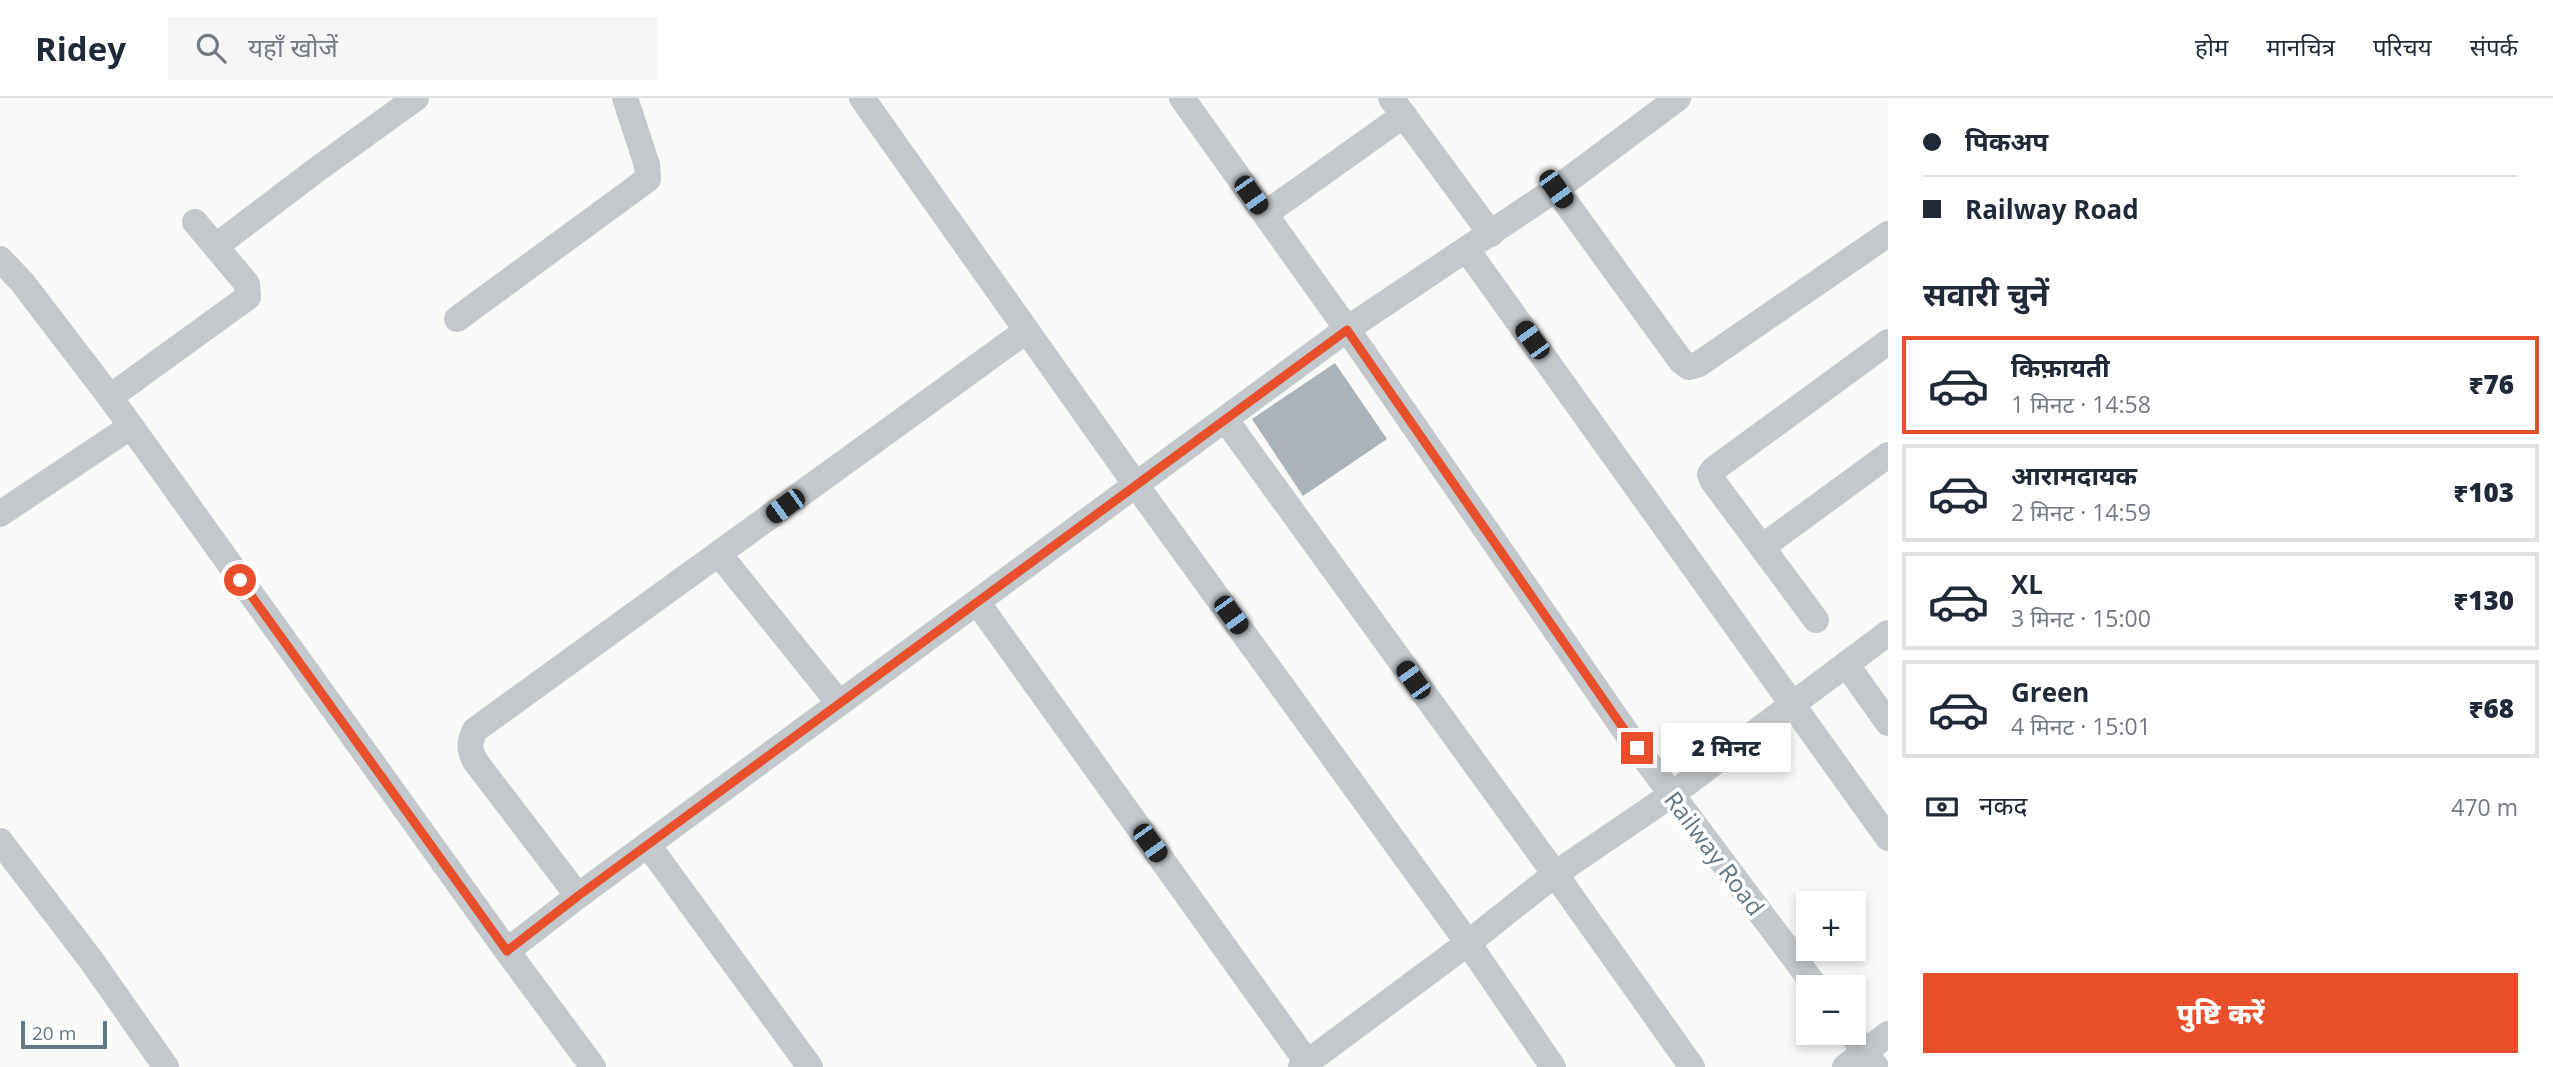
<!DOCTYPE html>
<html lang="hi">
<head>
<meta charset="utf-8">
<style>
	:root { --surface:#fff; --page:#f6f6f7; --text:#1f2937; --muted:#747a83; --line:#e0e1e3; --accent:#e84f2a }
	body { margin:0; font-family:"Open Sans","Noto Sans Devanagari",sans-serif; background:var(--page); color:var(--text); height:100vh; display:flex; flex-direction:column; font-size:26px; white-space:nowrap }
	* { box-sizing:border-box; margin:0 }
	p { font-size:23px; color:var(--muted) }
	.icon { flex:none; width:38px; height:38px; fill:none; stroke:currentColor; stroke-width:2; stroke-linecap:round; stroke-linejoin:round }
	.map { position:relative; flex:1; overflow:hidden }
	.panel { display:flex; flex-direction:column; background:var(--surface); width:665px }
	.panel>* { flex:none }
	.banner { display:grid; align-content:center; height:154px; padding:0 35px; background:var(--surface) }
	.tools { position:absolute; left:1796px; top:793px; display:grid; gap:14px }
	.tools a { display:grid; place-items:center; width:70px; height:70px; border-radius:0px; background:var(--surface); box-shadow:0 4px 10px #0003; font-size:35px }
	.scale { position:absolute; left:21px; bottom:18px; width:86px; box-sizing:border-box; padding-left:7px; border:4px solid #647784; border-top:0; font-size:19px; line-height:24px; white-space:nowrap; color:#647784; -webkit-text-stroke:5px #fff; paint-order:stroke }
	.end { position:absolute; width:32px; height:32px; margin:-16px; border:9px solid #e84f2a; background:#fff; box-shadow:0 0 0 4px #fff }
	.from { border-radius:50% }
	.bubble { position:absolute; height:49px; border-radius:0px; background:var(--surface); box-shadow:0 4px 10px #0003; font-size:23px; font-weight:800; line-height:49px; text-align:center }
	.car { position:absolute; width:21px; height:42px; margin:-21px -10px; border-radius:9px; box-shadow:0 0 5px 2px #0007; background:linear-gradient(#222 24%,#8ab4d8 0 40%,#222 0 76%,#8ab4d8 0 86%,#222 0) }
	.banner b { display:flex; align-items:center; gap:24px; height:66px; font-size:26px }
	.banner b+b { border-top:2px solid var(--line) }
	.banner i { width:18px; height:18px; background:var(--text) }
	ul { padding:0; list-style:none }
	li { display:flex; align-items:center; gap:21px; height:98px; margin:0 14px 10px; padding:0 21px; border:4px solid var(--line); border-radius:0px }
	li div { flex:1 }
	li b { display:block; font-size:26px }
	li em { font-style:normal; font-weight:800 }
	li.active { border-color:var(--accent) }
	li>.icon { width:63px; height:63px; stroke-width:1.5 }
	h2 { padding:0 35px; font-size:32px; line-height:84px }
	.pay { display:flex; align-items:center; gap:18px; height:77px; padding:0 35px; font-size:26px }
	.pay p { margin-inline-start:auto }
	.action { display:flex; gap:14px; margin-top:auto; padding:14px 35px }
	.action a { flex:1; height:80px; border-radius:0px; background:var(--accent); color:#fff; font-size:28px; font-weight:800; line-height:80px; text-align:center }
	header { display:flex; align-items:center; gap:42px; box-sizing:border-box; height:98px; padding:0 35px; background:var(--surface); border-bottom:2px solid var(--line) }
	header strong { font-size:33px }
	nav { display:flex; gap:38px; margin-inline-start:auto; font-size:24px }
	.search { width:490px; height:63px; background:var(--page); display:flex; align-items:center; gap:18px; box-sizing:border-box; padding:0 24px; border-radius:0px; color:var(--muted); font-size:26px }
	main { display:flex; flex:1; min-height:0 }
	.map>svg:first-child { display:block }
	.building { fill:#aab3ba }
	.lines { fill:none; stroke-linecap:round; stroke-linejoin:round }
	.street { stroke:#c3c8cc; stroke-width:26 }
	.route { stroke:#e84f2a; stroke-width:9 }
	.labels { text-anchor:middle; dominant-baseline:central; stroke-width:7; stroke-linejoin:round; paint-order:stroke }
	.street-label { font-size:24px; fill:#647784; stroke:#fff }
</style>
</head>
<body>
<header>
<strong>Ridey</strong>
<div class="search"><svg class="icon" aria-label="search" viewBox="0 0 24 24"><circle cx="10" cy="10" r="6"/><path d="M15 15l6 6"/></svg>यहाँ खोजें</div>
<nav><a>होम</a><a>मानचित्र</a><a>परिचय</a><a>संपर्क</a></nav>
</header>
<main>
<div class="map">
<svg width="1888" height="969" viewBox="0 0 1888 969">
	<rect width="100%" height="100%" fill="#fafaf8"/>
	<polygon class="building" points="1335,265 1387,341 1303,398 1252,321"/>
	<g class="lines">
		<g class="street">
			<polyline points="862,0 1136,387 1468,845 1553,969"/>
			<polyline points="1182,0 1347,231 1637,650 1816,889"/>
			<polyline points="1391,0 1491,136"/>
			<polyline points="1556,91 1681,263 1689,269 1699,266 1888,136"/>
			<polyline points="1265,116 1404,17"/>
			<polyline points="216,148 319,70 416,0"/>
			<polyline points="1467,152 1888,740"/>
			<polyline points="0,161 22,184 110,299 507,853 593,969"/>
			<polyline points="457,221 648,81 647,67 625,0"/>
			<polyline points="110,299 248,199 247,186 195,124"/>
			<polyline points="1225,321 1555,776 1692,969"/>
			<polyline points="0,416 130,329"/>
			<polyline points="1762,449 1888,357"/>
			<polyline points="719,456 839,605"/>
			<polyline points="977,504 1307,964"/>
			<polyline points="1816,522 1712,382 1710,376 1714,371 1888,244"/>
			<polyline points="1846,566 1888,625"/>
			<polyline points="0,743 91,862 166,969"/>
			<polyline points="648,747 810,969"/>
			<path d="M578 798 475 663C469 651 469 644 475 632L1026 233"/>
			<polyline points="507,853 578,798 1347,231 1556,91 1678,0"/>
			<polyline points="1850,934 1876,969"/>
			<polyline points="1301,969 1468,845 1555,776 1671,697 1888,535"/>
			<polyline points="1845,969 1888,936"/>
		</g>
	</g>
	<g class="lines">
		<polyline class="route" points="240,482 507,853 578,798 1347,232 1637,650"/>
	</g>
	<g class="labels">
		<g class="street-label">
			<text transform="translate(1715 755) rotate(53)">Railway Road</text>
		</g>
	</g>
</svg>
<div class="tools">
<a>+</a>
<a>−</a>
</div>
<div class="scale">20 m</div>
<i class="end from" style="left:240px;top:482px"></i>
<i class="end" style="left:1637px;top:650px"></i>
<div class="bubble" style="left:1661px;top:625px;width:130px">2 मिनट</div>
<i class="car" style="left:1556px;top:91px;rotate:144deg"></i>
<i class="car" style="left:1251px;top:97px;rotate:145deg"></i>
<i class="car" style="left:1532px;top:242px;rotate:324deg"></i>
<i class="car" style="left:785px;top:408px;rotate:234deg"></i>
<i class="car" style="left:1231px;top:517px;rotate:144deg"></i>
<i class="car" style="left:1413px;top:582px;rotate:324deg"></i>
<i class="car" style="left:1150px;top:745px;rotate:144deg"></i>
</div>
<section class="panel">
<div class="banner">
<b><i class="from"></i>पिकअप</b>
<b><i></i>Railway Road</b>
</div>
<h2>सवारी चुनें</h2>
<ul>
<li class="active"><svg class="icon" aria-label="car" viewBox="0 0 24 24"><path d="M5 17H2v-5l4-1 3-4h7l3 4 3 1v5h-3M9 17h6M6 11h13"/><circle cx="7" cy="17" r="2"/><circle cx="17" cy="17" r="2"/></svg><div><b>किफ़ायती</b><p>1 मिनट · 14:58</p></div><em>₹76</em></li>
<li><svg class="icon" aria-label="car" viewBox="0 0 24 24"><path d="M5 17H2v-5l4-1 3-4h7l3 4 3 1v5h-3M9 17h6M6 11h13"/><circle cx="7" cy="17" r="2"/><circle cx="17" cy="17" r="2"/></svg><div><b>आरामदायक</b><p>2 मिनट · 14:59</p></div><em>₹103</em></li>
<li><svg class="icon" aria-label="car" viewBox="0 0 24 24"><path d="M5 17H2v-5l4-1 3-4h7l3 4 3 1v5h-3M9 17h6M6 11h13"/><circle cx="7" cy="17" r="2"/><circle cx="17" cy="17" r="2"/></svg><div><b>XL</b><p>3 मिनट · 15:00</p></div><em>₹130</em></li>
<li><svg class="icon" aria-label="car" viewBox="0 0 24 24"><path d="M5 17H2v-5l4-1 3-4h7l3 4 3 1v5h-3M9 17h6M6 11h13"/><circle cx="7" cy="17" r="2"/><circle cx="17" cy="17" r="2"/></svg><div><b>Green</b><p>4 मिनट · 15:01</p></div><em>₹68</em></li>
</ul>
<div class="pay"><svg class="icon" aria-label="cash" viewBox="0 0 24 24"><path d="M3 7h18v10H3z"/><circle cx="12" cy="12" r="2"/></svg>नकद<p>470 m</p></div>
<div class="action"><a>पुष्टि करें</a></div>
</section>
</main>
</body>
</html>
